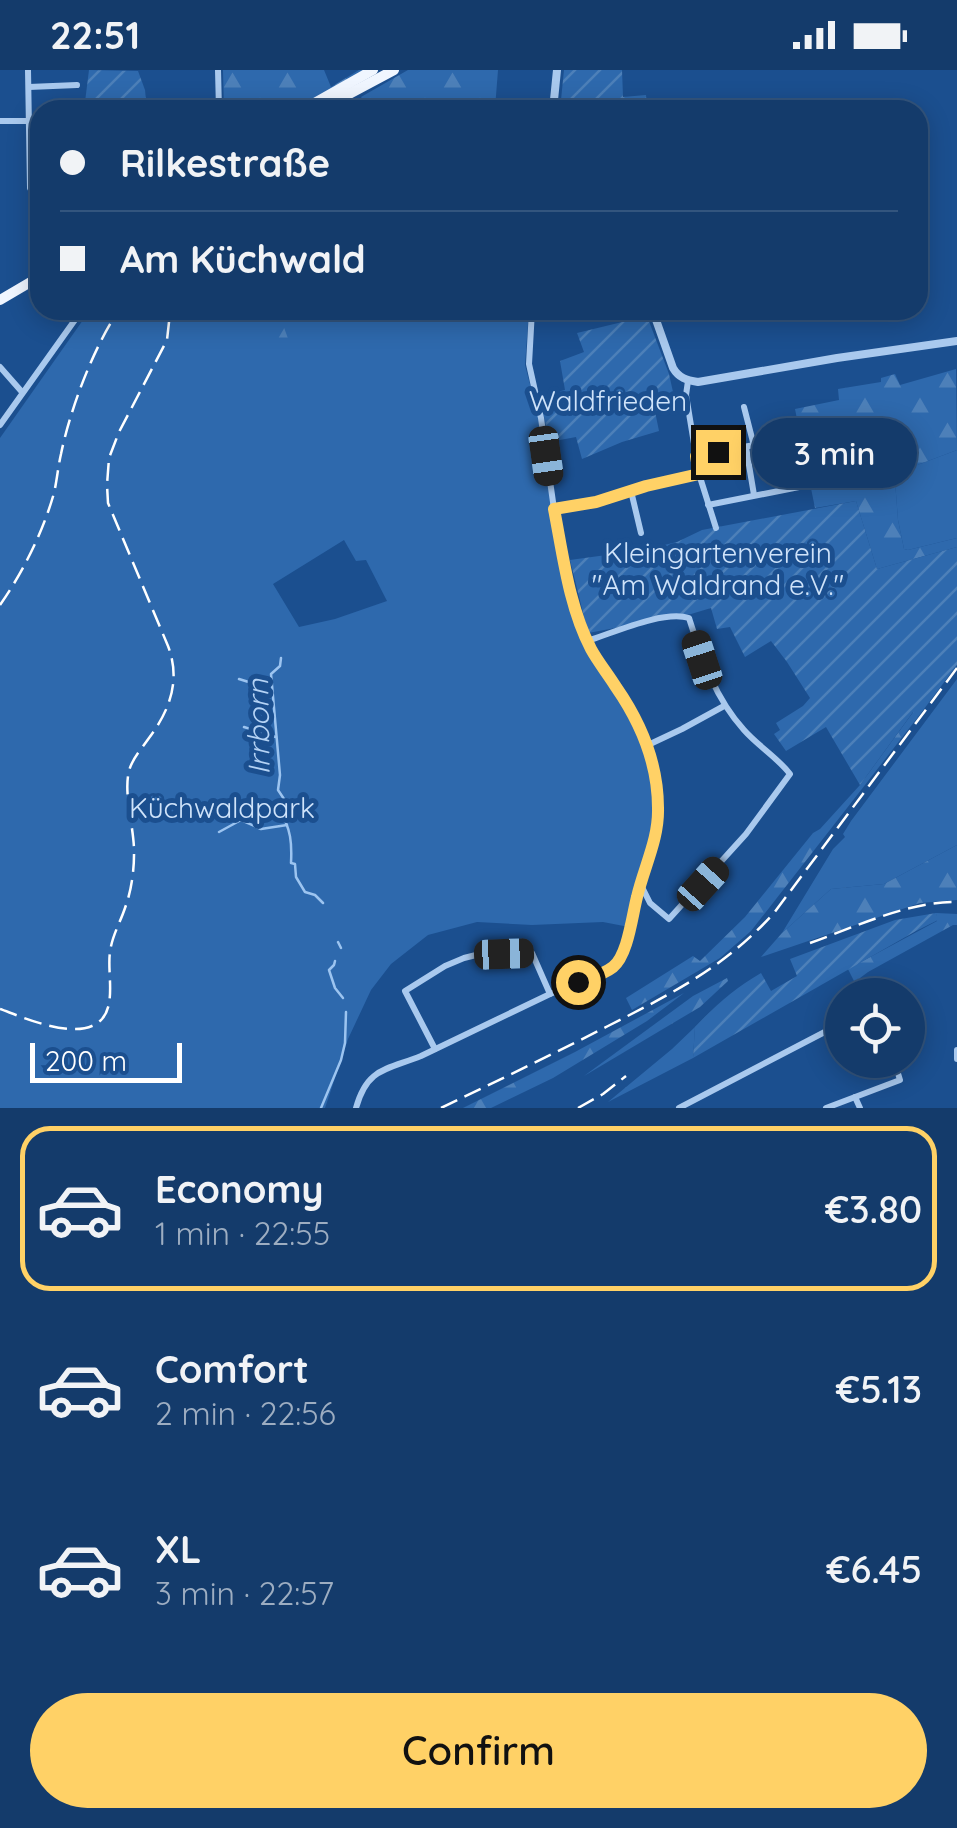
<!DOCTYPE html>
<html lang="en">
<head>
<meta charset="utf-8">
<style>
	:root { --surface:#143b6b; --page:#214673; --text:#f1f3f6; --muted:#9dadc1; --line:#33557e; --accent:#ffd166 }
	body { margin:0; font-family:Quicksand,sans-serif; background:var(--page); color:var(--text); height:100vh; display:flex; flex-direction:column; font-size:38px; white-space:nowrap }
	* { box-sizing:border-box; margin:0 }
	p { font-size:32px; color:var(--muted) }
	.icon { flex:none; width:55px; height:55px; fill:none; stroke:currentColor; stroke-width:2; stroke-linecap:round; stroke-linejoin:round }
	.map { position:relative; height:1038px; overflow:hidden }
	.side { display:flex; flex-direction:column; background:var(--surface); flex:1 }
	.side>* { flex:none }
	.guide { position:absolute; left:30px; top:30px; width:898px; height:220px; border-radius:30px; box-shadow:0 5px 25px #0003,0 0 0 2px var(--line); display:grid; align-content:center; height:220px; padding:0 30px; background:var(--surface) }
	.fabs { position:absolute; left:825px; top:908px; display:grid; gap:20px }
	.fabs a { display:grid; place-items:center; width:100px; height:100px; border-radius:50%; background:var(--surface); box-shadow:0 5px 25px #0003,0 0 0 2px var(--line); font-size:50px }
	.scale { position:absolute; left:30px; bottom:25px; width:152px; box-sizing:border-box; padding-left:10px; border:5px solid #fff; border-top:0; font-size:28px; line-height:35px; white-space:nowrap; color:#fff; -webkit-text-stroke:8px #1b4f8f; paint-order:stroke }
	.end { position:absolute; width:45px; height:45px; margin:-22px; border:12px solid #ffd166; background:#111; box-shadow:0 0 0 5px #111 }
	.from { border-radius:50% }
	.bubble { position:absolute; height:70px; border-radius:35px; background:var(--surface); box-shadow:0 5px 25px #0003,0 0 0 2px var(--line); font-size:32px; font-weight:600; line-height:70px; text-align:center }
	.car { position:absolute; width:30px; height:60px; margin:-30px -15px; border-radius:12px; box-shadow:0 0 8px 2px #0007; background:linear-gradient(#222 24%,#8ab4d8 0 40%,#222 0 76%,#8ab4d8 0 86%,#222 0) }
	.guide b { display:flex; align-items:center; gap:35px; height:95px; font-size:38px }
	.guide b+b { border-top:2px solid var(--line) }
	.guide i { width:25px; height:25px; background:var(--text) }
	ul { padding:18px 0 0; list-style:none }
	li { display:flex; align-items:center; gap:30px; height:165px; margin:0 20px 15px; padding:0 10px; border:5px solid transparent; border-radius:30px }
	li div { flex:1 }
	li b { display:block; font-size:38px }
	li em { font-style:normal; font-weight:600 }
	li.selected { border-color:var(--accent) }
	li>.icon { width:90px; height:90px; stroke-width:1.5 }
	.primary-button { display:flex; gap:20px; margin-top:auto; padding:20px 30px }
	.primary-button a { flex:1; height:115px; border-radius:60px; background:var(--accent); color:#111; font-size:40px; font-weight:600; line-height:115px; text-align:center }
	.status { display:flex; justify-content:space-between; align-items:center; height:70px; padding:0 50px; background:var(--surface); direction:ltr }
	.status svg { height:28px; fill:currentColor }
	.map>svg:first-child { display:block }
	.green { fill:#2e69ad; fill-rule:evenodd }
	.forest { fill:url(#forest-firs) }
	.garden { fill:url(#garden-furrows) }
	.lines { fill:none; stroke-linecap:round; stroke-linejoin:round }
	.stream { stroke:#9cc4f0; stroke-width:2.5 }
	.minor { stroke:#a9c9ee; stroke-width:6 }
	.tertiary { stroke:#a9c9ee; stroke-width:8 }
	.primary { stroke:#f0f6ff; stroke-width:10 }
	.rail { stroke:#fff; stroke-width:2.5; stroke-dasharray:18 8; stroke-linecap:butt }
	.route { stroke:#ffd166; stroke-width:12 }
	.labels { text-anchor:middle; dominant-baseline:central; stroke-width:10; stroke-linejoin:round; paint-order:stroke }
	.park-label { font-size:28px; fill:#cfe3fa; stroke:#1b4f8f }
	.water-label { font-size:30px; font-style:italic; fill:#b5d3f5; stroke:#1b4f8f }
</style>
</head>
<body>
<div class="status"><b>22:51</b><svg viewBox="0 0 49 12"><path d="M0 12V9h3v3zM5 12V6h3v6zM10 12V3h3v9zM15 12V0h3v12zM26 1h20v11H26zM47 4h2v5h-2z"/></svg></div>
<div class="map">
<svg width="957" height="1038" viewBox="0 0 957 1038">
	<defs>
		<pattern id="forest-firs" width="22" height="20" patternUnits="userSpaceOnUse" patternTransform="scale(2.5)"><rect width="22" height="20" fill="#2e69ad"/><path d="M5 1l3.5 6h-7zM16 11l3.5 6h-7z" fill="#4d80b9"/></pattern>
		<pattern id="garden-furrows" width="10" height="10" patternUnits="userSpaceOnUse" patternTransform="scale(2.5)"><rect width="10" height="10" fill="#2e69ad"/><path d="M-1 1l2-2M0 10L10 0M9 11l2-2" fill="none" stroke="#4d80b9"/></pattern>
	</defs>
	<rect width="100%" height="100%" fill="#1b4f8f"/>
	<g class="green">
		<path d="M90 240H529L525 295 538 345 561 482 577 552 590 581 617 620 646 674 653 705 657 741 651 774 629 857 603 852 532 855 477 852 428 865 391 894 371 920 348 969 325 1038H0V368ZM344 470 356 491 366 490 387 531 335 549 299 557 273 514Z"/>
		<polygon points="957,380 957,468 908,480 904,479 898,450 895,411 904,400"/>
		<polygon points="957,609 957,775 884,814 831,819 782,863 833,779 845,767 843,764 851,751"/>
	</g>
	<g class="forest">
		<polygon points="223,0 324,0 331,17 359,0 368,0 300,40 224,40"/>
		<polygon points="408,0 498,0 495,38 480,38 479,40 469,38 469,31 460,30 458,38 455,40 369,38 361,27"/>
		<polygon points="251,240 282,240 282,252 290,274 244,268 239,251 251,259"/>
		<polygon points="956,299 957,380 904,400 895,411 898,450 904,479 908,480 957,468 957,477 877,499 856,431 815,438 795,339 839,330 838,319 881,312 881,308 895,304 900,315"/>
		<polygon points="914,641 918,647 751,861 720,888 632,940 626,928 693,886 700,891 745,847 813,763 820,759 860,715"/>
		<polygon points="957,775 957,830 920,833 761,887 782,863 831,819 884,814"/>
		<polygon points="936,843 957,844 957,855 953,855 868,902 860,908 856,915 848,899 937,851"/>
		<polygon points="727,908 728,911 700,937 584,1006 693,926"/>
		<polygon points="684,923 647,951 553,1008 491,1038 463,1038 575,982"/>
		<polygon points="695,957 693,988 608,1032 672,979"/>
	</g>
	<g class="garden">
		<polygon points="89,0 138,1 145,20 147,40 84,40"/>
		<polygon points="564,0 622,0 623,27 646,25 647,40 560,40"/>
		<polygon points="647,246 669,304 673,322 652,327 659,361 622,372 582,389 576,367 549,372 540,326 565,320 560,291 584,282 577,263"/>
		<polygon points="856,431 877,499 957,477 957,595 918,647 913,642 860,715 826,657 786,681 774,664 780,660 776,653 803,636 810,628 787,592 771,571 745,587 730,557 717,559 711,538 691,544 588,563 570,490 643,480 677,472 702,460"/>
		<path d="M936 843 938 850 916 861 693 988 695 957C715 936 735 918 761 903L771 921 797 906 790 889 895 850Z"/>
	</g>
	<g class="lines">
		<g class="stream">
			<path d="M281 588 280 596 271 604 280 705 278 720 284 729 280 742C291 758 292 774 291 793L295 794 296 807 305 822 315 825 323 833"/>
			<polyline points="239,609 255,614 270,614"/>
			<polyline points="244,657 276,667"/>
			<polyline points="219,762 241,750 261,759 287,755"/>
			<polyline points="338,872 341,878"/>
			<polyline points="335,891 334,895 329,900 335,918 343,928"/>
			<polyline points="321,1038 341,990 345,973 346,942"/>
		</g>
		<g class="minor">
			<polyline points="28,0 30,118 40,136"/>
			<polyline points="218,0 219,40"/>
			<polyline points="29,17 77,15"/>
			<polyline points="0,51 40,51"/>
			<polyline points="655,247 681,240"/>
			<polyline points="0,297 22,322"/>
			<polyline points="688,311 686,325 699,404 716,458"/>
			<polyline points="744,337 754,376"/>
			<polyline points="0,355 82,240"/>
			<polyline points="746,377 754,425"/>
			<polyline points="696,386 791,368"/>
			<polyline points="631,421 641,463"/>
			<polyline points="708,435 799,417"/>
			<polyline points="554,439 597,432 646,416 699,404"/>
			<path d="M587 571C613 563 663 540 689 548 702 589 715 628 744 660 758 676 778 688 790 704L746 764 669 849 650 833 641 815"/>
			<polyline points="648,675 682,659 724,636"/>
			<polyline points="435,979 405,921 445,896 464,888 476,885 532,883 550,924"/>
			<polyline points="957,980 957,989"/>
			<polyline points="855,1027 860,1038"/>
			<path d="M356 1038C367 998 386 1000 421 986L550 924 610 900 621 889 640 814 653 774 659 740 655 706 648 675 628 637 592 581 580 552 572 524 554 439 541 348 529 294 532 240"/>
			<polyline points="679,1038 842,953"/>
			<polyline points="826,1038 900,1010 894,990"/>
		</g>
		<g class="tertiary">
			<polyline points="553,40 557,0"/>
			<path d="M650 240 655 247 673 298C679 308 686 310 698 312L837 288 957 271"/>
		</g>
		<g class="primary">
			<polyline points="302,40 373,0"/>
			<polyline points="319,40 394,0"/>
			<polyline points="0,230 34,210 40,203"/>
		</g>
		<g class="rail">
			<path d="M0 535C23 502 43 462 54 423 57 410 58 397 61 384 70 340 93 278 119 240"/>
			<path d="M810 873C858 856 906 832 957 832"/>
			<path d="M0 939C25 948 80 973 102 949 116 933 107 902 110 882 112 866 120 853 125 838 131 822 134 802 134 785 135 760 123 725 129 701 132 689 142 678 149 668 170 640 181 610 168 576L108 433 107 415 109 388 119 362 167 270 169 252 162 240"/>
			<path d="M441 1038C497 1011 553 984 608 956 673 923 725 897 774 843L957 598"/>
			<polyline points="578,1038 603,1024 626,1006"/>
		</g>
	</g>
	<g class="lines">
		<path class="route" d="M578 912C589 908 603 905 613 897 628 885 632 846 637 827 644 797 659 769 658 738 658 694 641 653 616 617 608 604 598 592 591 579 569 537 563 485 554 439L596 432 646 416 699 404 696 386 718 382"/>
	</g>
	<g class="labels">
		<g class="park-label">
			<text x="608" y="330">Waldfrieden</text>
			<text x="718" y="482">Kleingartenverein<tspan x="718" dy="32">"Am Waldrand e.V."</tspan></text>
			<text x="222" y="737">Küchwaldpark</text>
		</g>
		<g class="water-label">
			<text transform="translate(258 657) rotate(-91)">Irrborn</text>
		</g>
	</g>
</svg>
<div class="fabs">
<a><svg class="icon" aria-label="locate" viewBox="0 0 24 24"><circle cx="12" cy="12" r="6"/><path d="M12 2v4M12 18v4M2 12h4M18 12h4"/></svg></a>
</div>
<div class="scale">200 m</div>
<i class="end from" style="left:578px;top:912px"></i>
<i class="end" style="left:718px;top:382px"></i>
<div class="bubble" style="left:752px;top:348px;width:165px">3 min</div>
<i class="car" style="left:546px;top:386px;rotate:172deg"></i>
<i class="car" style="left:702px;top:590px;rotate:342deg"></i>
<i class="car" style="left:703px;top:814px;rotate:42deg"></i>
<i class="car" style="left:504px;top:884px;rotate:88deg"></i>
<div class="guide">
<b><i class="from"></i>Rilkestraße</b>
<b><i></i>Am Küchwald</b>
</div>
</div>
<section class="side">
<ul>
<li class="selected"><svg class="icon" aria-label="car" viewBox="0 0 24 24"><path d="M5 17H2v-5l4-1 3-4h7l3 4 3 1v5h-3M9 17h6M6 11h13"/><circle cx="7" cy="17" r="2"/><circle cx="17" cy="17" r="2"/></svg><div><b>Economy</b><p>1 min · 22:55</p></div><em>€3.80</em></li>
<li><svg class="icon" aria-label="car" viewBox="0 0 24 24"><path d="M5 17H2v-5l4-1 3-4h7l3 4 3 1v5h-3M9 17h6M6 11h13"/><circle cx="7" cy="17" r="2"/><circle cx="17" cy="17" r="2"/></svg><div><b>Comfort</b><p>2 min · 22:56</p></div><em>€5.13</em></li>
<li><svg class="icon" aria-label="car" viewBox="0 0 24 24"><path d="M5 17H2v-5l4-1 3-4h7l3 4 3 1v5h-3M9 17h6M6 11h13"/><circle cx="7" cy="17" r="2"/><circle cx="17" cy="17" r="2"/></svg><div><b>XL</b><p>3 min · 22:57</p></div><em>€6.45</em></li>
</ul>
<div class="primary-button"><a>Confirm</a></div>
</section>
</body>
</html>
